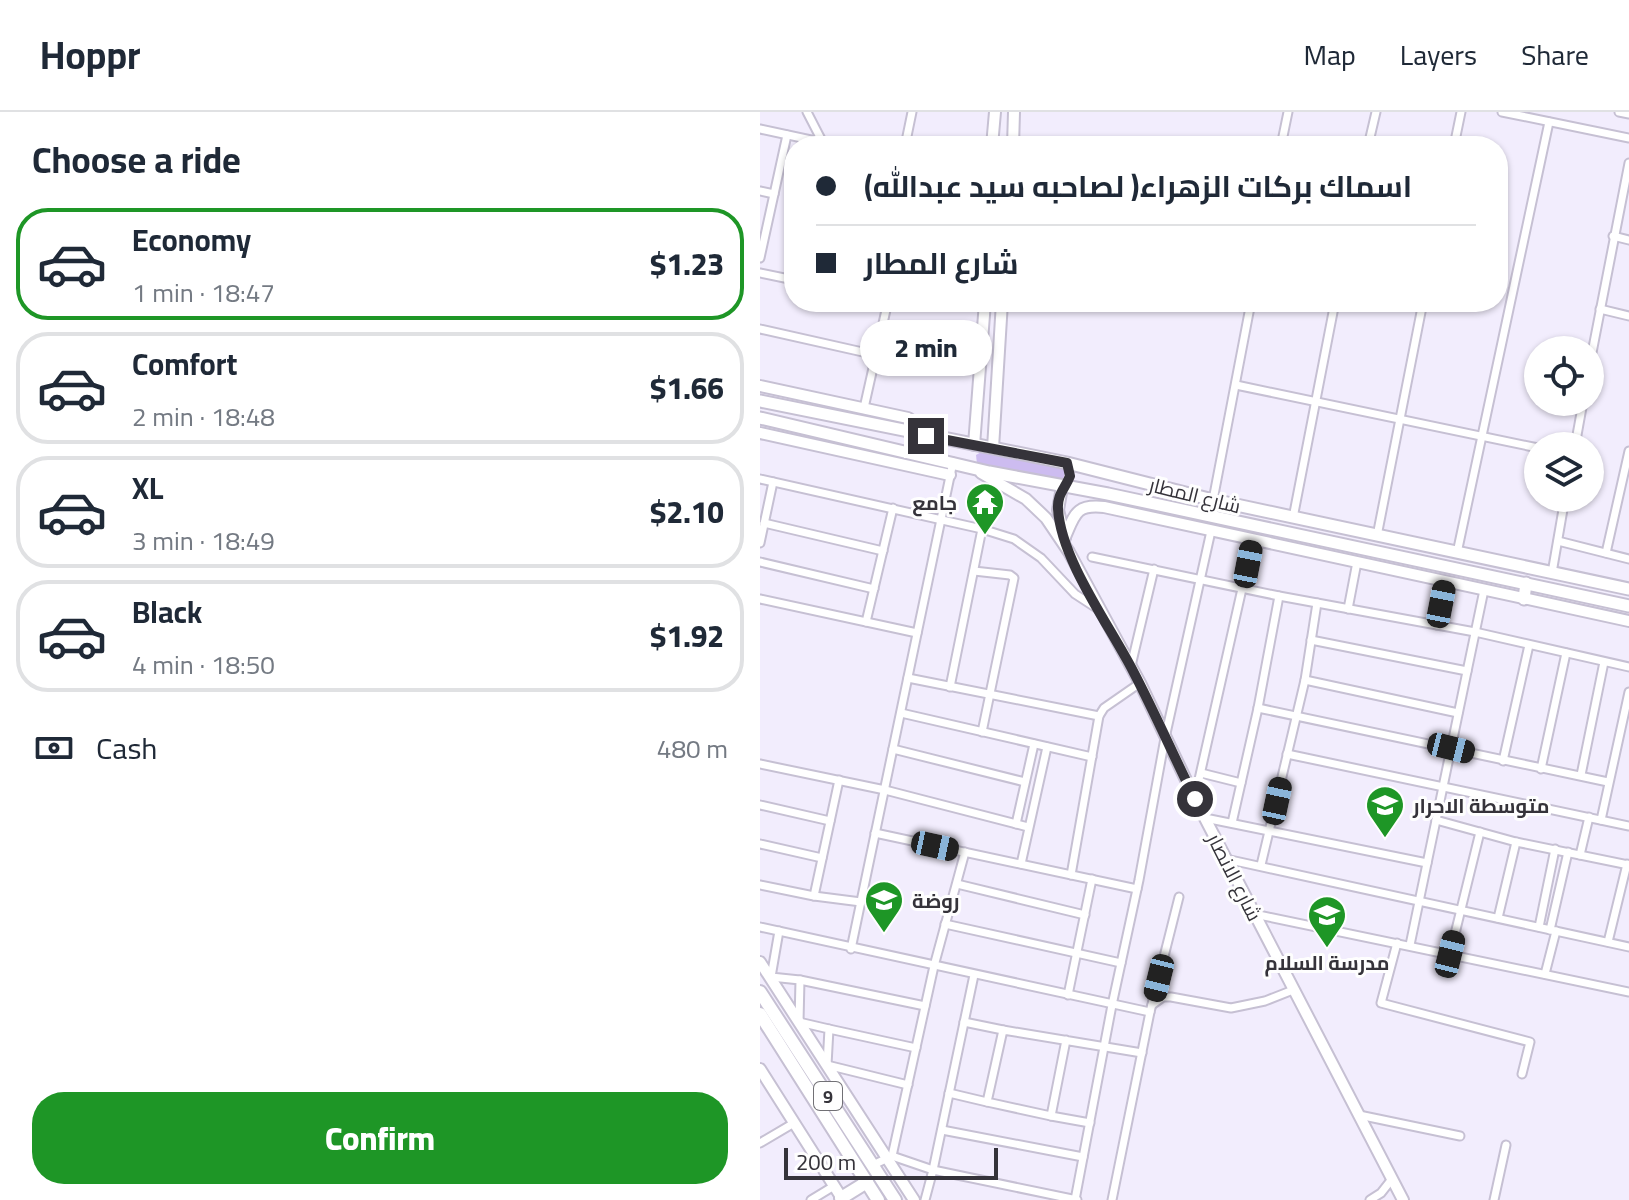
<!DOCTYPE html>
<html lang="en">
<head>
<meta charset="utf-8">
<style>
	:root { --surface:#fff; --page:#f6f6f7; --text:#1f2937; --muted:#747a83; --line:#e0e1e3; --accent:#1e9626 }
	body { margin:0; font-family:Georgia,Cairo,serif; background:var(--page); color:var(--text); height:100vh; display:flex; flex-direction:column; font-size:30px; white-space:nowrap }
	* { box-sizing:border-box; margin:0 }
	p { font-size:26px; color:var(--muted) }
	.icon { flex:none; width:44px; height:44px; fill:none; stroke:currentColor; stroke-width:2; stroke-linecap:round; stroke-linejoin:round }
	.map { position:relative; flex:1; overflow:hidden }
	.side { display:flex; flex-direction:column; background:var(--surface); width:760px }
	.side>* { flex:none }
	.guide { position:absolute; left:24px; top:24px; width:724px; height:176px; border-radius:32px; box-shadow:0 2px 6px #0004; display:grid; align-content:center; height:176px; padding:0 32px; background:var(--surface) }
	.tools { position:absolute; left:764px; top:224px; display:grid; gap:16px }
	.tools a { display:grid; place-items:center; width:80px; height:80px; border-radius:50%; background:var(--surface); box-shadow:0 2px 6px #0004; font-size:40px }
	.scale { position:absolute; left:24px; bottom:20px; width:214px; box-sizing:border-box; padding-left:8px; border:4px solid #35333a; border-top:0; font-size:22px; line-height:28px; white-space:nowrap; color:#35333a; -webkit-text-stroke:6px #fefefe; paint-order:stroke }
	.end { position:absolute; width:36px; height:36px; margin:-18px; border:10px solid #35333a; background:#fff; box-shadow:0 0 0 4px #fff }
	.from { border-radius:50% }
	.bubble { position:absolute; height:56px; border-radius:28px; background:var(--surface); box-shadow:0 2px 6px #0004; font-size:26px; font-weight:800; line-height:56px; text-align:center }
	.car { position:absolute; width:24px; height:48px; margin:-24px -12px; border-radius:10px; box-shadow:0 0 6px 2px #0007; background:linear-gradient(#222 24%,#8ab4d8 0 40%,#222 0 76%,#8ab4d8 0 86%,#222 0) }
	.guide b { display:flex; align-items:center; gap:28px; height:76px; font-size:30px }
	.guide b+b { border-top:2px solid var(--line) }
	.guide i { width:20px; height:20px; background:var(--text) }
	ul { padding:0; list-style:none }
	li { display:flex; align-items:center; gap:24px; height:112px; margin:0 16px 12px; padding:0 16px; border:4px solid var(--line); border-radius:32px }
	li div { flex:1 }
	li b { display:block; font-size:30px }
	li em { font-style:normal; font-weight:800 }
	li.current { border-color:var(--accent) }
	li>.icon { width:72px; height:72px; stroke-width:1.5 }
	h2 { padding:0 32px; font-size:36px; line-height:96px }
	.pay { display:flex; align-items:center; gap:20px; height:88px; padding:0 32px; font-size:30px }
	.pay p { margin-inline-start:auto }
	.action { display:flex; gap:16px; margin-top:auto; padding:16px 32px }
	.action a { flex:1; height:92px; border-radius:32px; background:var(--accent); color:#fff; font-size:32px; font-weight:800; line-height:92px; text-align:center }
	header { display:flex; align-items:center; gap:48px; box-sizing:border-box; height:112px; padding:0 40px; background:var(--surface); border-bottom:2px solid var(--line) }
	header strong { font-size:38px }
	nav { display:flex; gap:44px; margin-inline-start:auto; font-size:28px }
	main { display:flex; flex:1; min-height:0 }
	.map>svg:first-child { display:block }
	.green { fill:#cdbcf0 }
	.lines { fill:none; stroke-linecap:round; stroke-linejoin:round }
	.street-casing { stroke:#c6c0d3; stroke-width:11 }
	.secondary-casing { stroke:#c6c0d3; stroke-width:14 }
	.primary-casing { stroke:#c6c0d3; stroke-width:15 }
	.highway-casing { stroke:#c6c0d3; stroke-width:16 }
	.street { stroke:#fff; stroke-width:7 }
	.secondary { stroke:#fff; stroke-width:10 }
	.primary { stroke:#fff; stroke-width:11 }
	.highway { stroke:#fff; stroke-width:12 }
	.route { stroke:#35333a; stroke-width:10 }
	.labels { text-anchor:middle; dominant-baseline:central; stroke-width:6; stroke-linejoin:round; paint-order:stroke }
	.shield { fill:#fefefe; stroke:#717075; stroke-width:2 }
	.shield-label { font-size:18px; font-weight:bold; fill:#35333a }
	.street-label { font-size:20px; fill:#35333a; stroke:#fefefe }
	.poi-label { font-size:20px; font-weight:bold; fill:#35333a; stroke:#fefefe; text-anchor:start }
</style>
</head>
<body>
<header>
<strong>Hoppr</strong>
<nav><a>Map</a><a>Layers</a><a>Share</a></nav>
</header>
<main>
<section class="side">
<h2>Choose a ride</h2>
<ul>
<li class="current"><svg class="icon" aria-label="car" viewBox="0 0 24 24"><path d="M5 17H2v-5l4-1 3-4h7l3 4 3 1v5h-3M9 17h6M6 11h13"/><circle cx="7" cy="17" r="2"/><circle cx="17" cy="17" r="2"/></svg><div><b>Economy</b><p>1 min · 18:47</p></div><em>$1.23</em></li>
<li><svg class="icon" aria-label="car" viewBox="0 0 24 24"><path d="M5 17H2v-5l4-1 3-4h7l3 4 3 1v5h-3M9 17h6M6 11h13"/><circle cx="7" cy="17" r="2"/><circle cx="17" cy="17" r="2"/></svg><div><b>Comfort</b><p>2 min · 18:48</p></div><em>$1.66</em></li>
<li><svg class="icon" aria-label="car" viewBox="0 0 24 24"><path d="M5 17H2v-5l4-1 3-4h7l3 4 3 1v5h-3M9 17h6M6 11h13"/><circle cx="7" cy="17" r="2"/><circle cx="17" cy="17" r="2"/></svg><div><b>XL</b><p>3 min · 18:49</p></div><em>$2.10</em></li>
<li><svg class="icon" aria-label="car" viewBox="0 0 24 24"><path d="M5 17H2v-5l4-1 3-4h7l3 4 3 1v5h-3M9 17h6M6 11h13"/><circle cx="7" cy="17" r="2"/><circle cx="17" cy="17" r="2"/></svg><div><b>Black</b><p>4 min · 18:50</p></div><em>$1.92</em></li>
</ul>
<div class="pay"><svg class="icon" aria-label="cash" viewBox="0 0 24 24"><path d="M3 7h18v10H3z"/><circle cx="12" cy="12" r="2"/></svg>Cash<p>480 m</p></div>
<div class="action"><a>Confirm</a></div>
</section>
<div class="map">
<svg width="869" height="1088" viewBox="0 0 869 1088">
	<rect width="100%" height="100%" fill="#f2edfd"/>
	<polygon class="green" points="223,339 302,356 305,360 303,368 217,352 216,343"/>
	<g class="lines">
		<g class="street-casing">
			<g id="street">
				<polyline points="47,0 63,31"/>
				<polyline points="742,0 869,26"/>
				<polyline points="859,0 869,2"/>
				<polyline points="0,17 79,34"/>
				<polyline points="145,34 152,0"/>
				<polyline points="521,34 528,0"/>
				<polyline points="608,34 616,0"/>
				<polyline points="694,34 701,0"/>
				<polyline points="0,79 14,82"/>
				<polyline points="853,124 869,128"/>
				<polyline points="0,146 27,23"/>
				<polyline points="0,161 34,168"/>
				<polyline points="840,197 869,204"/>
				<polyline points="0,217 116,243"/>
				<polyline points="830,251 869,51"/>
				<polyline points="476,273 778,336"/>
				<polyline points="104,296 126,198 125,190"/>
				<polyline points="815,334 823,290"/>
				<polyline points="0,367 222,417 190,575"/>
				<polyline points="453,388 491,190"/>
				<polyline points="533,406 575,190"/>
				<polyline points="4,411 123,439"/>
				<polyline points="222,417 254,427 281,446 315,482 338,497"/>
				<polyline points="617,424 663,190"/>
				<polyline points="798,429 869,447"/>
				<polyline points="0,431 13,370"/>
				<polyline points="697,441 789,10"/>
				<polyline points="846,441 869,339"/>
				<polyline points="332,445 519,484 715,520 869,555"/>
				<polyline points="0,450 114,477"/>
				<polyline points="214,459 250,463 254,466 222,620"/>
				<polyline points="792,461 805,386"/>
				<polyline points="0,487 157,521"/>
				<polyline points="588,497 597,450"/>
				<polyline points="106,510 133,396"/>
				<polyline points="677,513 686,470"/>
				<polyline points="551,528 707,559"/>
				<polyline points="371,554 394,457"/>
				<polyline points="148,566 339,604"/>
				<polyline points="545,568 698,601"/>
				<polyline points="498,596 848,670"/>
				<polyline points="141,601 332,645"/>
				<polyline points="133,637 265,670"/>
				<polyline points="527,642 869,714"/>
				<polyline points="743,649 769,533"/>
				<polyline points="0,652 125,678 268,715"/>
				<polyline points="781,657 806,541"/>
				<polyline points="441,661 481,671"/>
				<polyline points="821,663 844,550"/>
				<polyline points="435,685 493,428"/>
				<polyline points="0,693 70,709"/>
				<polyline points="445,706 667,751"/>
				<polyline points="676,708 756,730 869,753"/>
				<polyline points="841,708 869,580"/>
				<polyline points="472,711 498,596 519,484"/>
				<polyline points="256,712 274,632"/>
				<polyline points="115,721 377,777"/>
				<polyline points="0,732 62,746"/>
				<polyline points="820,743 829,705"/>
				<polyline points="466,747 869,835"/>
				<polyline points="261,752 287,635"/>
				<polyline points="501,753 545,568 557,491"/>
				<polyline points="311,763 339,604 344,596 380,571"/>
				<polyline points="197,772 325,803"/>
				<polyline points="0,773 54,784 101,790"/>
				<polyline points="54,784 79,668"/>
				<polyline points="494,802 869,880"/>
				<polyline points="738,806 756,730"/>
				<polyline points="185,812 361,851"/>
				<polyline points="0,815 390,900"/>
				<polyline points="779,815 795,737"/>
				<polyline points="790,818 808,740"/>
				<polyline points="19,819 11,865 40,868 39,910 69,917 67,953 148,973"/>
				<polyline points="848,830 867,752"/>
				<polyline points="637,831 621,891 770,930 762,962"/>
				<polyline points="650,833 724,478"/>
				<polyline points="91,837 193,350"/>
				<polyline points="690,842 720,720"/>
				<polyline points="785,862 796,819"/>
				<polyline points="40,868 165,894"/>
				<polyline points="308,883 332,767"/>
				<polyline points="392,893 403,885 411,885 471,896 505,889 533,878"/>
				<polyline points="204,910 243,918"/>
				<polyline points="69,917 156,936"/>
				<polyline points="306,928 291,1004 227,990 243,918 382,941"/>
				<polyline points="189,981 227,990"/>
				<polyline points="599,1003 700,1024"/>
				<polyline points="291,1004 330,1011"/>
				<polyline points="182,1018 323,1045"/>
				<polyline points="0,1031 34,1011"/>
				<polyline points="132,1044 173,1058 317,1088"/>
				<polyline points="113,1053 132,1044 174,854 205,740"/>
				<polyline points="51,1088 74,1074"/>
				<polyline points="165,1088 173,1058 214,863"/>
				<polyline points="315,1088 352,893 379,768 405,626 451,419"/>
				<polyline points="352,1088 390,900 419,785"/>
				<polyline points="610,1088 621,1081 632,1067"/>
				<polyline points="734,1088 746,1033"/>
			</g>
		</g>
		<g class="secondary-casing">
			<g id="secondary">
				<polyline points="232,34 235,0"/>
				<polyline points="253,34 254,0"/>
				<polyline points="0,274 148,306 161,315 166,324"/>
				<polyline points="0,321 190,363"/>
				<polyline points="214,333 225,190"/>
				<polyline points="233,336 242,190"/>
				<polyline points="221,361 266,387 286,406 309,440 380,571 435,687 643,1088"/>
				<polyline points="302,375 298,398 305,426"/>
				<path d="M305 425C315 402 316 392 344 395L869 509"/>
				<polyline points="0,850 154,1088"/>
				<polyline points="0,957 83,1088"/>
			</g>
		</g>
		<g class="primary-casing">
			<g id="primary">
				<polyline points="0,289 307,351 453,388 869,477"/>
				<polyline points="0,306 229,360 348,382 869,494"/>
				<polyline points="764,487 766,471"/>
			</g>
		</g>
		<g class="highway-casing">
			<g id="highway">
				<polyline points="0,880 135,1088"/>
				<polyline points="0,902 118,1088"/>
				<polyline points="81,1086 107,1070"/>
			</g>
		</g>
		<use href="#street" class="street"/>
		<use href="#secondary" class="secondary"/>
		<use href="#primary" class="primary"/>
		<use href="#highway" class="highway"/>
	</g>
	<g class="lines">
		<path class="route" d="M166 324 307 351 310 364C305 377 297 382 298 397 301 448 350 514 373 559 395 601 414 645 435 687"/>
	</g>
	<defs>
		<g id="temple-pin" transform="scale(2)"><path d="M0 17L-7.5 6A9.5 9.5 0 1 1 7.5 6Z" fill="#1e9626" stroke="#fefefe"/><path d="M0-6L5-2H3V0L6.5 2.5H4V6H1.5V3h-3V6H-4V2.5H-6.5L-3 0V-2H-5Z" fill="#fff"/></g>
		<g id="school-pin" transform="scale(2)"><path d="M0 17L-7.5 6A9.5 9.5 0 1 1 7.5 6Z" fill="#1e9626" stroke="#fefefe"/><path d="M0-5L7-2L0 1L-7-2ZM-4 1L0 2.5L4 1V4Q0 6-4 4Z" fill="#fff"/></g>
	</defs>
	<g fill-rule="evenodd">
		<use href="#temple-pin" x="225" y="390"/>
		<use href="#school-pin" x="625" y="693"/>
		<use href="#school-pin" x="124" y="788"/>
		<use href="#school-pin" x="567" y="803"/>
	</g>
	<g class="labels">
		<rect class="shield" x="54" y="970" width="28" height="28" rx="6"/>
		<g class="shield-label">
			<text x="68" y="984">9</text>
		</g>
		<g class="street-label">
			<text transform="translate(435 383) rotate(14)">شارع المطار</text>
			<text transform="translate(475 765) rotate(63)">شارع الانصار</text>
		</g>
		<g class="poi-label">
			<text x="197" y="390" text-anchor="end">جامع</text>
			<text x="653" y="693">متوسطة الاحرار</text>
			<text x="152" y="788">روضة</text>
			<text x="567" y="850" text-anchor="middle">مدرسة السلام</text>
		</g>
	</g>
</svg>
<div class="tools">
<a><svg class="icon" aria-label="locate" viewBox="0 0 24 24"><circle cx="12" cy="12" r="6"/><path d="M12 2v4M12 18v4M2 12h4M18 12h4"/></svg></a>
<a><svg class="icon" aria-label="layers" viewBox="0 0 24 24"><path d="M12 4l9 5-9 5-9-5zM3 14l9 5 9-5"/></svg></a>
</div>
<div class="scale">200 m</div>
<i class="end from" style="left:435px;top:687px"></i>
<i class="end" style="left:166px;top:324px"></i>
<div class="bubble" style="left:100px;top:208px;width:132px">2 min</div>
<i class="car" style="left:488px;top:452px;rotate:11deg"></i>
<i class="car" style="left:681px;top:492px;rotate:11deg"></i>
<i class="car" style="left:691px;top:636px;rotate:104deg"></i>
<i class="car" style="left:517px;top:689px;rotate:12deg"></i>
<i class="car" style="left:175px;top:734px;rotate:102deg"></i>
<i class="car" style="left:690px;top:842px;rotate:14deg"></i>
<i class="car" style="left:399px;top:866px;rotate:194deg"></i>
<div class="guide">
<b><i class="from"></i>اسماك بركات الزهراء( لصاحبه سيد عبدالله)</b>
<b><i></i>شارع المطار</b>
</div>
</div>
</main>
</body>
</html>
